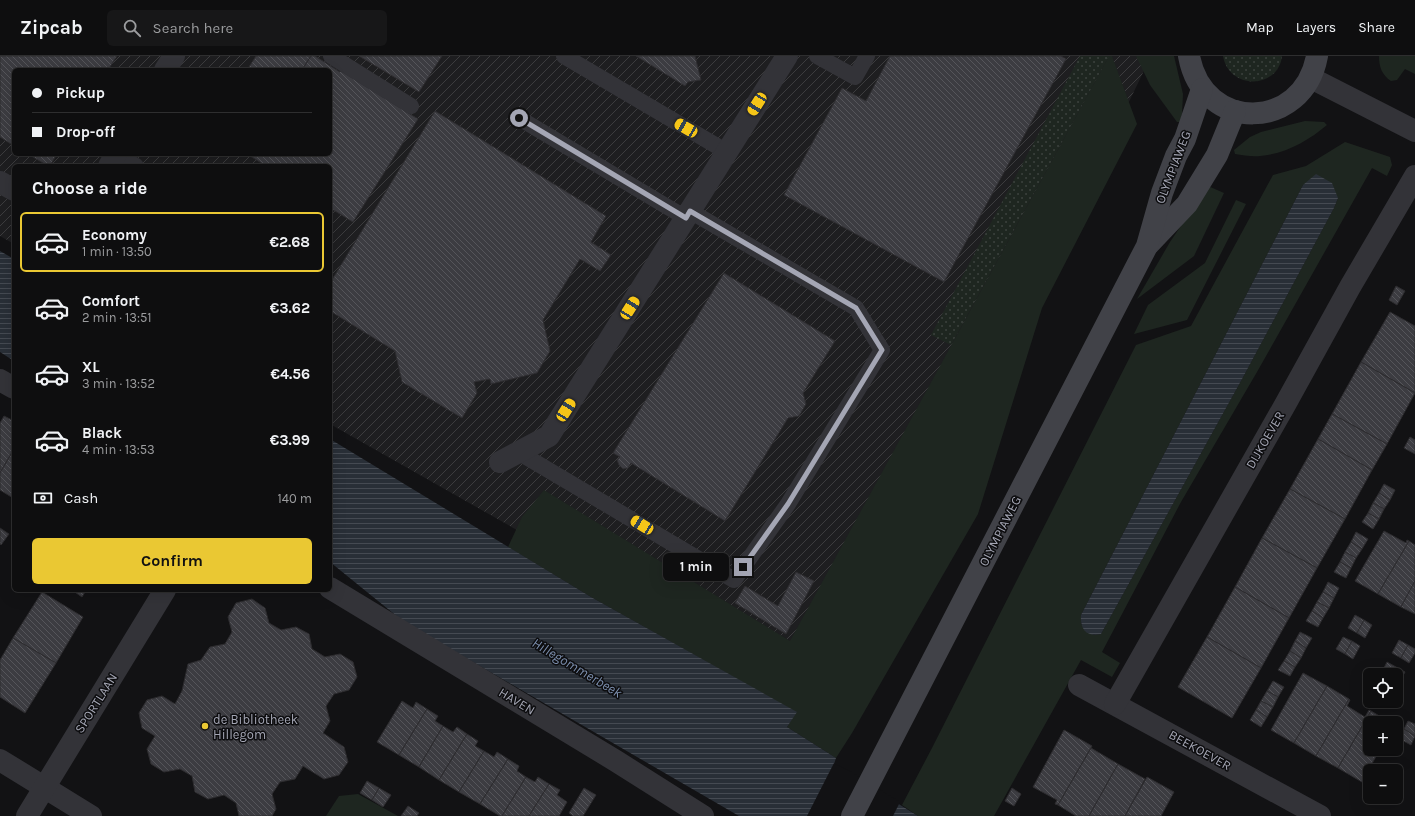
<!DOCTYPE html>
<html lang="en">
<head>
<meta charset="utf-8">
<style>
	:root { --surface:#0e0e0f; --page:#171718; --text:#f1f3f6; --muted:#9b9c9e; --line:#2e2e2f; --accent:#eac833 }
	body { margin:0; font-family:Karla,sans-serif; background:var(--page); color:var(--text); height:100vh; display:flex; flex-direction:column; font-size:15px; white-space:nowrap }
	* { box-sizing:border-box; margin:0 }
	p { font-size:13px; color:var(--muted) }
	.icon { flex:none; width:22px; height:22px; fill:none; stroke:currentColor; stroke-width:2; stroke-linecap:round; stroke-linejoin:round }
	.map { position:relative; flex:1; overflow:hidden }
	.details { position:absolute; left:12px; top:108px; width:320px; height:428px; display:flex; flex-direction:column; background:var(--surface); border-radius:6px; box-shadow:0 4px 16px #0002,0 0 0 1px var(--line) }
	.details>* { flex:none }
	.hud { position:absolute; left:12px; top:12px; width:320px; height:88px; border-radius:6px; box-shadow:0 4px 16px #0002,0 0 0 1px var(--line); display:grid; align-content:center; height:88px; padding:0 20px; background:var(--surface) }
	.controls { position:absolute; left:1363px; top:612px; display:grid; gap:8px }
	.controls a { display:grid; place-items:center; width:40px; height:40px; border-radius:6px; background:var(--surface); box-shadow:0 4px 16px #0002,0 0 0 1px var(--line); font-size:20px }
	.end { position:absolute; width:18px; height:18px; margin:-9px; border:5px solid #a4a6b4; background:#111; box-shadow:0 0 0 2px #111 }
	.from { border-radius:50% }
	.bubble { position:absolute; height:28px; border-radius:6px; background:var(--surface); box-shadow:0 4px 16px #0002,0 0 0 1px var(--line); font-size:13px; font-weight:700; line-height:28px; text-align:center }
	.car { position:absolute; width:12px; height:24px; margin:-12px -6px; border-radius:5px; box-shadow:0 0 3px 1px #0007; background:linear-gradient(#f5c518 24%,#345 0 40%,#f5c518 0 76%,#345 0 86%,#f5c518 0) }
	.hud b { display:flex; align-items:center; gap:14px; height:38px; font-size:15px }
	.hud b+b { border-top:1px solid var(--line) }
	.hud i { width:10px; height:10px; background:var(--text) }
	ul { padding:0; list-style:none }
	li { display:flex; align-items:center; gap:12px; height:60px; margin:0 8px 6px; padding:0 12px; border:2px solid transparent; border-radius:6px }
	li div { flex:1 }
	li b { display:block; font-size:15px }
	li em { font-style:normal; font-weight:700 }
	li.current { border-color:var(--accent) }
	li>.icon { width:36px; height:36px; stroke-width:1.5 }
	h2 { padding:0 20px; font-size:18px; line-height:48px }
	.pay { display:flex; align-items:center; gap:10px; height:44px; padding:0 20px; font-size:15px }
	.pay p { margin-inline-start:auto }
	.button { display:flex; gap:8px; margin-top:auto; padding:8px 20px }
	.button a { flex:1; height:46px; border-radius:6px; background:var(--accent); color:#111; font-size:16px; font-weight:700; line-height:46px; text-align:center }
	header { display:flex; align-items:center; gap:24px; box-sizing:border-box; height:56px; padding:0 20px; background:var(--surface); border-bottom:1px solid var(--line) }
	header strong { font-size:19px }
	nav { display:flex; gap:22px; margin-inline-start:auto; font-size:14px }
	.search { width:280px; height:36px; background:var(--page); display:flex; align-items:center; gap:10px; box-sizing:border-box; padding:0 14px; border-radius:6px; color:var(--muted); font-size:15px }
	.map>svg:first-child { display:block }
	.industrial { fill:url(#industrial-furrows); fill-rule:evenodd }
	.grass { fill:#1e2620; fill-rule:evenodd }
	.garden { fill:url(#garden-dots) }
	.water { fill:url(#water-rules) }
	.pier { fill:#121214 }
	.building { fill:url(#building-back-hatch); stroke:#2d2c2f }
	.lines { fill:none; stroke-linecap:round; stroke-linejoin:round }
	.lane { stroke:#333338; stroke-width:16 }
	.street { stroke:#333338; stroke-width:22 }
	.secondary { stroke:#414248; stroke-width:22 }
	.route { stroke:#a4a6b4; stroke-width:5 }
	.poi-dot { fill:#eac833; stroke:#0d0d0f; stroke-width:1.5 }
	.labels { text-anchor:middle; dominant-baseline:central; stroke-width:3; stroke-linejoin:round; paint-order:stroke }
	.street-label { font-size:13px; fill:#a4a6b4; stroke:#0d0d0f }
	.poi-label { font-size:13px; fill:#a4a6b4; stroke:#0d0d0f; text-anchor:start }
	.water-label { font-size:14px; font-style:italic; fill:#7c8fae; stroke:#0d0d0f }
</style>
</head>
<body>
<header>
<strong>Zipcab</strong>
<div class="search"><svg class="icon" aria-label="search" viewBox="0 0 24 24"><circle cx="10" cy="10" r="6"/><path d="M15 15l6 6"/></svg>Search here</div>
<nav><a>Map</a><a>Layers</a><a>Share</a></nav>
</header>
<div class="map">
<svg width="1415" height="760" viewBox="0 0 1415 760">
	<defs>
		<pattern id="industrial-furrows" width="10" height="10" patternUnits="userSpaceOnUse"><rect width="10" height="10" fill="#1e1e20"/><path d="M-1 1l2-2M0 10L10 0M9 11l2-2" fill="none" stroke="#3c3c3e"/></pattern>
		<pattern id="garden-dots" width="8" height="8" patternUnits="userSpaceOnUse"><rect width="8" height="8" fill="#1e2620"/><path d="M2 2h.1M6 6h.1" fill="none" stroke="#3c423e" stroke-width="1.8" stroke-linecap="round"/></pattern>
		<pattern id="water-rules" width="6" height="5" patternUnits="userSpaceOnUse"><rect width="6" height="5" fill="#292f37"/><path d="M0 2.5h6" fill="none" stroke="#454a52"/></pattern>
		<pattern id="building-back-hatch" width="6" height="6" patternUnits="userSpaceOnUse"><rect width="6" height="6" fill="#3c3c41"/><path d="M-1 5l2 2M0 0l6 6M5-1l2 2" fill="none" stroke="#55555a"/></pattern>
	</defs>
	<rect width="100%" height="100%" fill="#121214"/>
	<path class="industrial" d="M0 0H1151L836 655 330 368V110H14V188L0 180ZM14 14H330V98H14Z"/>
	<g class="grass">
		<polygon points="1109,0 1112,0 1137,68 1042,252 978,458 852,677 836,702 787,671 796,656 591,541 508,491 522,461 544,434 790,585"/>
		<polygon points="1136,0 1174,0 1183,38 1182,58 1180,66 1177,66 1150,29"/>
		<path d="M1379 0H1415V18L1405 13 1397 24 1391 25C1382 19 1379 11 1379 0Z"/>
		<path d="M1305 65 1324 66 1327 69C1308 85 1285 98 1260 100 1252 101 1243 99 1235 98L1234 94 1250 81 1261 76Z"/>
		<path d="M1345 86 1390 101 1392 109 1387 120 1372 112 1257 316 1181 446 1102 596 1120 607 1112 621 1081 604 994 760H918L902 749 932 692 1136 289 1191 270 1273 119 1306 110ZM1303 129 1338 142 1334 152 1241 325 1101 578 1094 579 1081 568V559Z"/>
		<polygon points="1208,130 1224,137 1194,200 1137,243 1170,186"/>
		<polygon points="1236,144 1246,148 1187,264 1134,278 1148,249 1205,207"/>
		<polygon points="358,738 398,760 326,760 339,740"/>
	</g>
	<g class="garden">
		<polygon points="1080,0 1109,0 951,289 931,279"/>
		<path d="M1223 0H1282C1278 34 1229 34 1223 0Z"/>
	</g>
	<g class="water">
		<path d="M1316 118 1332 127 1338 142 1334 152 1241 325 1101 578C1086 581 1080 573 1081 559L1303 129Z"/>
		<polygon points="0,195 14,203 14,305 0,296"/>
		<polygon points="330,383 591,541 797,656 787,671 836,702 834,708 918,760 739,760 404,566 330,506"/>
	</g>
	<polygon class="pier" points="834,707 853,717 900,746 893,760 807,760"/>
	<g class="building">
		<polygon points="0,0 117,0 108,14 14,14 14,90 0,81"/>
		<polygon points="256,0 311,0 302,14 247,14"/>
		<polygon points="311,0 315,0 340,16 341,15 418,63 353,166 330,152 330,110 266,110 247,98 330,98 330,14 302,14"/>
		<polygon points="359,0 442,0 419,36"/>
		<polygon points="636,0 695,0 701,24 688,26 685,30"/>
		<polygon points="890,0 1061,0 1066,3 944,226 784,139 842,32 866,45"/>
		<polygon points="435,55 606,160 591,186 611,199 600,215 580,203 543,264 550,295 537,317 491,328 490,323 474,326 477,337 462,362 402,326 395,295 330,255 330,227"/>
		<polygon points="28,98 57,98 50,110 48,110"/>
		<polygon points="724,217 835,285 803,337 806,348 799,360 788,362 725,465 631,407 628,412 623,413 619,409 617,404 620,401 613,397"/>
		<polygon points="1396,230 1405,235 1397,249 1389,244"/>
		<polygon points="1390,256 1415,270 1415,337 1361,306"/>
		<polygon points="1361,306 1415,337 1387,388 1332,358"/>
		<polygon points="1332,358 1387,388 1372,414 1318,383"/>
		<polygon points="4,360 14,365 14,393 0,417 0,367"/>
		<polygon points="1410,381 1415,384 1415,398 1404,392"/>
		<polygon points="1318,383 1372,414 1345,463 1290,433"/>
		<polygon points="14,393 14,441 13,442 0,434 0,417"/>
		<polygon points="1384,428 1395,434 1390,444 1379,437"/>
		<polygon points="1290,433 1345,463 1317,512 1262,482"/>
		<polygon points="1379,437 1390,444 1384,453 1373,447"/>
		<polygon points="1373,447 1384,453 1379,463 1368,457"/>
		<polygon points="1368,457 1379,463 1373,473 1362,466"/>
		<polygon points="0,472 9,478 1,489 0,488"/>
		<polygon points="1384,475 1406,487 1407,484 1409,485 1378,538 1355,525"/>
		<polygon points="1356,476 1368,483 1362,493 1351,486"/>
		<polygon points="1262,482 1317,512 1289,562 1235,531"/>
		<polygon points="1409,485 1415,489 1415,525 1401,551 1378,538"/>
		<polygon points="1351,486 1362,493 1356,502 1345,496"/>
		<polygon points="1345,496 1356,502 1351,512 1340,506"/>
		<polygon points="1340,506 1351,512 1346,522 1334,516"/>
		<polygon points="796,516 814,525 786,578 735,547 745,530 778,550"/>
		<polygon points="1415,525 1415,558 1401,551"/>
		<polygon points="1328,526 1339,532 1334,542 1323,536"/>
		<polygon points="1235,531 1289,562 1261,612 1207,581"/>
		<polygon points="72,534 86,534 82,541"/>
		<polygon points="42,536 83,561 56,607 13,582"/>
		<polygon points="1323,536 1334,542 1329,552 1317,546"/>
		<polygon points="252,543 265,552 269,567 281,574 296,571 309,578 312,593 325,601 340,598 353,606 357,621 349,634 334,638 326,650 330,665 323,677 344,691 348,706 339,719 324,723 303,710 295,723 280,726 272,738 276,753 272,760 239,760 236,747 224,739 208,743 195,736 192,720 180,713 164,716 151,708 147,693 155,680 142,672 139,657 147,644 162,640 175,648 182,635 188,608 201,604 210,591 225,588 232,576 228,561 236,547"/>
		<polygon points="1317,546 1329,552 1323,562 1312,555"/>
		<polygon points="1312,555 1323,562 1318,571 1306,565"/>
		<polygon points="1355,559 1364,564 1357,577 1348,572"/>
		<polygon points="1364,564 1372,569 1365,582 1357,577"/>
		<polygon points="1300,576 1312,582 1306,592 1295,585"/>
		<polygon points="1207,581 1261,612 1232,662 1178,631"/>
		<polygon points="1343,581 1352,585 1345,598 1336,593"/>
		<polygon points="13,582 56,607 25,657 0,641 0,604"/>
		<polygon points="1399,584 1408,589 1401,602 1392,597"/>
		<polygon points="1295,585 1306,592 1301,602 1290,595"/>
		<polygon points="1352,585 1360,590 1353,603 1345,598"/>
		<polygon points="1408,589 1415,593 1415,597 1409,607 1401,602"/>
		<polygon points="1290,595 1301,602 1295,611 1284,605"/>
		<polygon points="1284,605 1295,611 1290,620 1278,614"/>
		<polygon points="1387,606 1396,611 1391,619 1382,619 1381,618"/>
		<polygon points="1396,611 1405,616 1398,628 1396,627 1396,619 1391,619"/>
		<polygon points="1303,617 1327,630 1294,687 1271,674"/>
		<polygon points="1273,625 1284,631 1278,641 1267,635"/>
		<polygon points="1327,630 1349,643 1316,700 1294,687"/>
		<polygon points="1267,635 1278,641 1273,651 1261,645"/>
		<polygon points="1349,643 1350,644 1347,650 1365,661 1369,654 1371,655 1338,712 1316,700"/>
		<polygon points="402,645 413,652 416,646 427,653 399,699 377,686"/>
		<polygon points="1261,645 1273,651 1267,661 1256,654"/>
		<polygon points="427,653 438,660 435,665 443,670 419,711 399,699"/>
		<polygon points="1256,654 1267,661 1261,671 1250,664"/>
		<polygon points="1371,655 1391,667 1370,667 1370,693 1380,693 1362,726 1338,712"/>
		<polygon points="1408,665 1415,668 1415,680 1404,673"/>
		<polygon points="443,670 453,676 457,671 467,678 439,724 419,711"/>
		<polygon points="1404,673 1415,680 1411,689 1398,682"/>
		<polygon points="1064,674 1092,690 1058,749 1055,748 1057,744 1033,731"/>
		<polygon points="467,678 478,685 475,690 484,695 459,736 439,724"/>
		<polygon points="1091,692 1118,708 1089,760 1076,760 1058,749"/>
		<polygon points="484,695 494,701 497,696 508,703 480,748 459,736"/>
		<polygon points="508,703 519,710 517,715 526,721 502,760 500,760 480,748"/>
		<polygon points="1118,708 1145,723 1125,760 1089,760"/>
		<polygon points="526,721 535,726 538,721 549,728 529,760 502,760"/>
		<polygon points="1147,721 1174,736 1161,760 1125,760"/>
		<polygon points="367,725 379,732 372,744 360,737"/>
		<polygon points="549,728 560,734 557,739 567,746 559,760 529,760"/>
		<polygon points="379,732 391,739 383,751 372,744"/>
		<polygon points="584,732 596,739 583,760 573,760 569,757"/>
		<polygon points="1012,732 1021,738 1014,750 1005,745"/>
		<polygon points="408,750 419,757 417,760 401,760"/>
	</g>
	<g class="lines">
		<g class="lane">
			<polyline points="331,0 411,50"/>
			<polyline points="564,0 727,96"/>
			<polyline points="817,0 855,21 867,0"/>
			<polyline points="519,62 686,162"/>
			<polyline points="117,98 136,110"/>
			<polyline points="518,396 734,524 788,448 882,294 856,252 690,155"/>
		</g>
		<g class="street">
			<polyline points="165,14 174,0"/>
			<polyline points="1311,22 1415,75"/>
			<polyline points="109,110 116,98"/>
			<polyline points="0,126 14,134"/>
			<polyline points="0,324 14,332"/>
			<polyline points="500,406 549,380 787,0"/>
			<polyline points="330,532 616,705 703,760"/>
			<polyline points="1079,629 1320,760"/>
			<polyline points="1115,648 1286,347 1350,231 1415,120"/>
			<polyline points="0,704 91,760"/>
			<polyline points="27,760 165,534"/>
		</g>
		<g class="secondary">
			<path d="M1189 0C1203 77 1303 76 1317 0"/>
			<polyline points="1149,188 1187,148 1217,99 1235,55"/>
			<polyline points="852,760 1147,190 1162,137 1176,100 1185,83 1202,33"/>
		</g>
	</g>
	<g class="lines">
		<polyline class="route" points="519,62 686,162 690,155 856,252 882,294 788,448 743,511"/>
	</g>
	<circle class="poi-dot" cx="205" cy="670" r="4"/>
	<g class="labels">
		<g class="street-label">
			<text transform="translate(1173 111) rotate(-69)">OLYMPIAWEG</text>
			<text transform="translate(1265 384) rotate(-60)">DIJKOEVER</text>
			<text transform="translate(1000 475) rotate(-63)">OLYMPIAWEG</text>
			<text transform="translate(517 645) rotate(31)">HAVEN</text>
			<text transform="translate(96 647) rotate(-58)">SPORTLAAN</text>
			<text transform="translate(1200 694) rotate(29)">BEEKOEVER</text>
		</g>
		<g class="poi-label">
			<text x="213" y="663">de Bibliotheek<tspan x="213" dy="15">Hillegom</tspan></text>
		</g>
		<g class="water-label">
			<text transform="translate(577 612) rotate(31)">Hillegommerbeek</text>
		</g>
	</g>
</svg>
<div class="controls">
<a><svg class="icon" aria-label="locate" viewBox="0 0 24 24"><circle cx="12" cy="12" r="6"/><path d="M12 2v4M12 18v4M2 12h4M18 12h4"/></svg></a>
<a>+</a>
<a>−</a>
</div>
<i class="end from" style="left:519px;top:62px"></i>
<i class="end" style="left:743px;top:511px"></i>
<div class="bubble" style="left:663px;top:497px;width:66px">1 min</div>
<i class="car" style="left:757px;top:48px;rotate:212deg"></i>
<i class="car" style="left:686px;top:72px;rotate:300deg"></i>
<i class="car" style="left:630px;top:252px;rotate:32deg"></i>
<i class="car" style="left:566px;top:354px;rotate:32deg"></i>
<i class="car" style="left:642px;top:469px;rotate:301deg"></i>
<div class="hud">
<b><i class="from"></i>Pickup</b>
<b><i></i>Drop-off</b>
</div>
<section class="details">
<h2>Choose a ride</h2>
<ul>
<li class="current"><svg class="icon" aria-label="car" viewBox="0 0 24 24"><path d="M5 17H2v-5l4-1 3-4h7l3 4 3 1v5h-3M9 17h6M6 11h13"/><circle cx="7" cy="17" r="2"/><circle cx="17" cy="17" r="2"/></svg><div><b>Economy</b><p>1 min · 13:50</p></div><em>€2.68</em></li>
<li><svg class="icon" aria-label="car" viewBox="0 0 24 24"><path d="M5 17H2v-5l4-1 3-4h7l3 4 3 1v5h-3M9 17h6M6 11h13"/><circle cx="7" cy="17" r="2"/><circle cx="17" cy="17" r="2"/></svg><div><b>Comfort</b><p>2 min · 13:51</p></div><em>€3.62</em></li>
<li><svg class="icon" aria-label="car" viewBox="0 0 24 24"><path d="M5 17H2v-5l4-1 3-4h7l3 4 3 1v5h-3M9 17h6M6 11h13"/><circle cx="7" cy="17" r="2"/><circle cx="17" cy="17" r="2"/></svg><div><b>XL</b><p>3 min · 13:52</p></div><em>€4.56</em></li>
<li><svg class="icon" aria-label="car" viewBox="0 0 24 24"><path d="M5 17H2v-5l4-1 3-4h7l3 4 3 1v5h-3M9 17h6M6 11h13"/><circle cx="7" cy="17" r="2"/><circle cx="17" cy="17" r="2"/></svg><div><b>Black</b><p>4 min · 13:53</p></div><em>€3.99</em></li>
</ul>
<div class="pay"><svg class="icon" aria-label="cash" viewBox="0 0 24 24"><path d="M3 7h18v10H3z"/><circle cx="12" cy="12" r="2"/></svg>Cash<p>140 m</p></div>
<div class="button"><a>Confirm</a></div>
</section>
</div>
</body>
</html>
